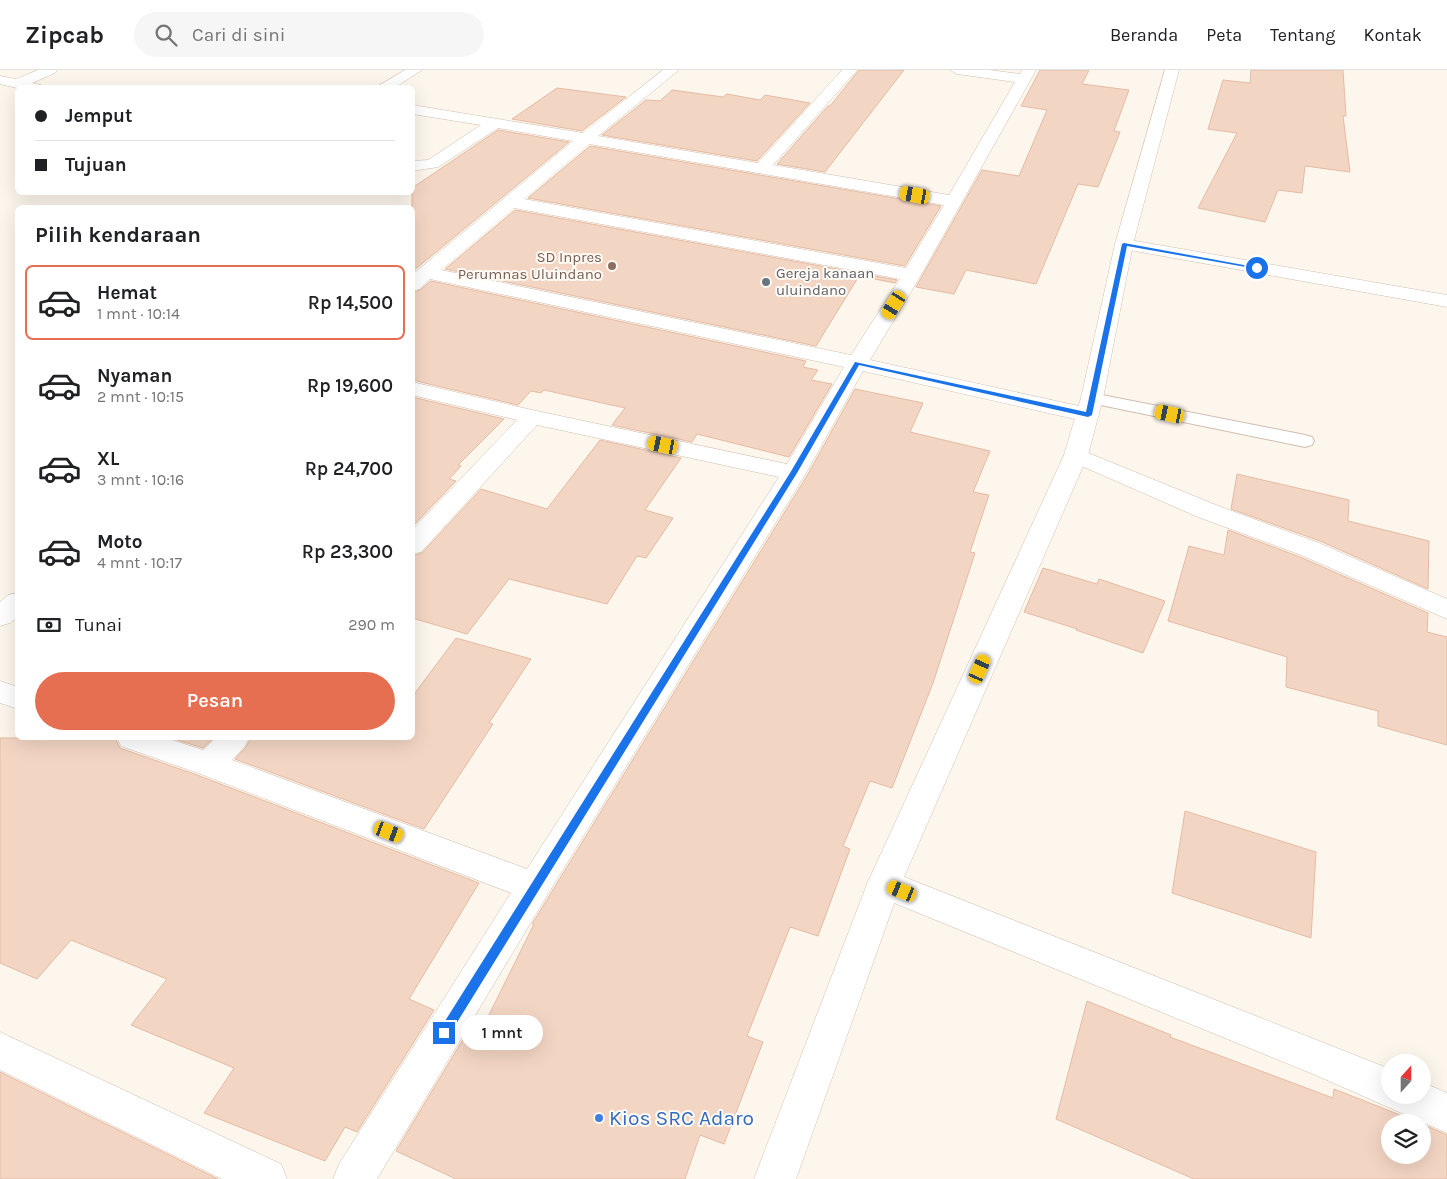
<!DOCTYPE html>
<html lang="id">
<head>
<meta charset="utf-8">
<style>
	:root { --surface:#fff; --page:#f6f6f6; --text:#202124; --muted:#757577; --line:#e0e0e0; --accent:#e76f51 }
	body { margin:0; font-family:Karla,sans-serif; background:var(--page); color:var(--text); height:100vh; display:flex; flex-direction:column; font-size:19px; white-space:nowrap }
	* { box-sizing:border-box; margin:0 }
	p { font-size:16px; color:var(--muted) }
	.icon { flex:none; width:28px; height:28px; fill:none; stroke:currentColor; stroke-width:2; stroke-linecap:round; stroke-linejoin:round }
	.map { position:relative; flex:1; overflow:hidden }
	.side { position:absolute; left:15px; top:135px; width:400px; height:535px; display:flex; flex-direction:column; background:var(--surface); border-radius:8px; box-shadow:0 5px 20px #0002 }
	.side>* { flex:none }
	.guide { position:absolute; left:15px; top:15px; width:400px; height:110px; border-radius:8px; box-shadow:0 5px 20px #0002; display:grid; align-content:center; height:110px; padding:0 20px; background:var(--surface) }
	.needle { width:32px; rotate:21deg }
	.fabs { position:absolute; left:1381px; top:984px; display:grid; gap:10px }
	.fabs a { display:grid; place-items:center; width:50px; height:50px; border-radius:50%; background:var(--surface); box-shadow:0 5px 20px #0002; font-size:25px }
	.end { position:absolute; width:22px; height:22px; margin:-11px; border:6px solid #1a73e8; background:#fff; box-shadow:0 0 0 2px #fff }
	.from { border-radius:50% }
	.bubble { position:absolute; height:35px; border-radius:18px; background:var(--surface); box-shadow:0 5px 20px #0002; font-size:16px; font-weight:600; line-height:35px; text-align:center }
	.car { position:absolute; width:15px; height:30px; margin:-15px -8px; border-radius:6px; box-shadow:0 0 4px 1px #0007; background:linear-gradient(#f5c518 24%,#345 0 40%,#f5c518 0 76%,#345 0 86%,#f5c518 0) }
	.guide b { display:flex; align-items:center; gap:18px; height:48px; font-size:19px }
	.guide b+b { border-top:1px solid var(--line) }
	.guide i { width:12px; height:12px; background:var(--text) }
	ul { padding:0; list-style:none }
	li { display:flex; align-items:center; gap:15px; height:75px; margin:0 10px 8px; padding:0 10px; border:2px solid transparent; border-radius:8px }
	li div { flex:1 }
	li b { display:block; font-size:19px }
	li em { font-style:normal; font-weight:600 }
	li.active { border-color:var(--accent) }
	li>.icon { width:45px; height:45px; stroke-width:1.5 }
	h2 { padding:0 20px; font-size:22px; line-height:60px }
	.pay { display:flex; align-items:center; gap:12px; height:55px; padding:0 20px; font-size:19px }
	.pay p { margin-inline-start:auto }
	.button { display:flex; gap:10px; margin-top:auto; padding:10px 20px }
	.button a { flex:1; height:58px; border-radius:30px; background:var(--accent); color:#fff; font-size:20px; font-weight:600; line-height:58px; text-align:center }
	header { display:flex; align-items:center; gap:30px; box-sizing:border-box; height:70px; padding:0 25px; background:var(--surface); border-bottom:1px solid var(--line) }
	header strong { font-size:24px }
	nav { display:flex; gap:28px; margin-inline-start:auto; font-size:18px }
	.search { width:350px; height:45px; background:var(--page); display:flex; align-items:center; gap:12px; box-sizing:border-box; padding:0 18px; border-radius:28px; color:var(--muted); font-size:19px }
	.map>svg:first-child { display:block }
	.building { fill:#f3d5c3; stroke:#e6bba3 }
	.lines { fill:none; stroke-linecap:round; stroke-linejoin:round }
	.lane-casing { stroke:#d1beb0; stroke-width:2 }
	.street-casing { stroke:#d1beb0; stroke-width:1 }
	.secondary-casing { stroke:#d6c0b0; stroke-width:1 }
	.lane { fill:#fff; fill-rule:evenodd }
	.street { fill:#fff; fill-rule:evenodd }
	.secondary { fill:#fff; fill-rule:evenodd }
	.route { fill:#1a73e8 }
	.education-dot { fill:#8d6e63; stroke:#fffaf3; stroke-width:2 }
	.worship-dot { fill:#6b7280; stroke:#fffaf3; stroke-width:2 }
	.shop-dot { fill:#3f7fe0; stroke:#fffaf3; stroke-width:2 }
	.labels { text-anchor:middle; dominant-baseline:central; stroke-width:4; stroke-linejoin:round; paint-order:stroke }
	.far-education-label { font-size:15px; fill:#785e54; stroke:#fffaf3; text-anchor:end }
	.far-worship-label { font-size:15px; fill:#5b616d; stroke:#fffaf3; text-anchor:start }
	.near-shop-label { font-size:21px; fill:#366cbe; stroke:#fffaf3; text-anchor:start }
</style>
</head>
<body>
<header>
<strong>Zipcab</strong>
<div class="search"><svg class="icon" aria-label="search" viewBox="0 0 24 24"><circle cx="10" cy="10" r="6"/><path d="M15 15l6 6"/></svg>Cari di sini</div>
<nav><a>Beranda</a><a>Peta</a><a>Tentang</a><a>Kontak</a></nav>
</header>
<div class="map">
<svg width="1447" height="1109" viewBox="0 0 1447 1109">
	<rect width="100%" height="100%" fill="#fdf6ec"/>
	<g class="building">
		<polygon points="859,0 904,0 825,102 777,94 828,36 830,36"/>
		<polygon points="1040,0 1089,0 1082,14 1129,20 1114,61 1120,62 1098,117 1078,114 1036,214 966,200 954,224 916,217 982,100 1019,106 1047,40 1021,36"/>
		<polygon points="1251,0 1343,0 1346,46 1343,46 1350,102 1305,96 1302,123 1278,120 1265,152 1198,138 1237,63 1208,59 1223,10 1250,13"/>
		<polygon points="557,18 626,27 582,61 512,49"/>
		<polygon points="672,20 723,27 727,24 760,30 765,25 810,33 757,91 602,65 646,30 660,31"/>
		<polygon points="498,60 569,72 412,202 412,118"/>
		<polygon points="590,76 941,136 905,196 528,128"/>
		<polygon points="515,140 897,210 895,213 859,206 816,276 445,199"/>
		<polygon points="431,211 806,291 803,297 818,300 811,310 832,314 789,387 697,364 692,372 612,355 625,338 544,320 541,323 531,321 518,335 412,310 412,223 420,220"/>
		<polygon points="855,319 923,333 910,362 990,381 973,422 989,425 970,482 975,483 933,613 892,718 870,711 843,776 850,779 818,866 790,857 747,966 763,972 724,1074 700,1065 685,1109 456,1109 396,1081 471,956 481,961 534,854 532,854 808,404"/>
		<polygon points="412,327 504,349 458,395 461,396 449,409 456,411 412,457"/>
		<polygon points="600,370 681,388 645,440 673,448 646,488 637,486 607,534 509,509 467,564 412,548 412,486 422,483 481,419 547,439"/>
		<polygon points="1237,404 1349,430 1348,451 1429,471 1428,519 1320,471 1231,439"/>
		<polygon points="1228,460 1300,487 1428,543 1427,562 1447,567 1447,675 1378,656 1378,641 1286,617 1287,587 1168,551 1189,476 1224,485"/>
		<polygon points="1043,498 1097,514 1099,509 1165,531 1143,583 1076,560 1077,559 1024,542"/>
		<polygon points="456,568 531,589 489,653 493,654 424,759 235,689 246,677 251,668 412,668 412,627"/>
		<polygon points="0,668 115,668 120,678 197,705 479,813 409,929 434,940 357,1062 345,1057 325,1091 204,1043 234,998 131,955 167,909 71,870 37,909 0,893"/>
		<polygon points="171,668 214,668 203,678"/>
		<polygon points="1185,741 1316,782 1311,868 1172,823"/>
		<polygon points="1087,931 1171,965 1170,967 1333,1028 1334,1019 1418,1052 1390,1052 1390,1085 1422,1085 1422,1054 1447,1065 1447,1109 1194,1109 1056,1049"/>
		<polygon points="0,1002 218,1109 0,1109"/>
	</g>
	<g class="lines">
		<g class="lane-casing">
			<polygon id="lane" points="1092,323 1305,365 1312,367 1314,371 1312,375 1305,377 1086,332 1083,328 1086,324"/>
		</g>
		<g class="street-casing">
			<g id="street">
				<polygon points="38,0 57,0 55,3 32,13 41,15 43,18 17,18 0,14 0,6 16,9"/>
				<polygon points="405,0 422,0 394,18 375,18"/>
				<path d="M663 0H679L598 66 758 93 842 0H857L773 95 949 125 1015 12 957 4 950 0H989L1020 4 1022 0H1036L921 205 870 290 1088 338 1096 340 1099 345 1096 350 1088 352 863 301 806 403 546 827 377 1109H333L339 1094 511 823 198 703 121 676 117 668H166L203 680 216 668H249L245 676 232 690 527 799 779 407 537 355 421 482 412 484V460L517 350 412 325V312L532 340 787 394 844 297 430 209 419 219 412 221V205L573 71 498 58 438 97 412 101V91L428 90 481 55 412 44V35L583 63ZM589 74 944 135 906 198 524 129ZM514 138 900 209 851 285 441 200Z"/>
				<polygon points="1124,169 1447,225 1447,237 1118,178 1115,174 1118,170"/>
				<polygon points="1076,378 1216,435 1319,473 1447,529 1447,549 1301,485 1198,447 1068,390 1064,385 1068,380"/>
				<polygon points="18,523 18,547 10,553 0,556 0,532 8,525"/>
				<polygon points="0,611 18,617 18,639 0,633"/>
				<polygon points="884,799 1390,999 1390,1025 1422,1025 1422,1012 1447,1023 1447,1063 1313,1004 872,824 867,814 872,804"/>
				<polygon points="0,962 281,1094 287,1109 222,1109 0,1000"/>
			</g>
		</g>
		<g class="secondary-casing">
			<polygon id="secondary" points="1165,0 1179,0 1133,174 1103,328 1088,385 901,814 796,1109 754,1109 867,814 1064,385 1081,328 1115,174"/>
		</g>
		<use href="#lane" class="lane"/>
		<use href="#street" class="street"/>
		<use href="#secondary" class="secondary"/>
	</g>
	<polygon class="route" points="1124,173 1260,198 1257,199 1127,176 1092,345 1088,347 859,295 797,403 448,967 444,968 440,967 438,963 440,959 790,403 855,292 1086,342 1122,174"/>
	<circle class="education-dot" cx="612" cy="196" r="5"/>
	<circle class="worship-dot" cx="766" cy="212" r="5"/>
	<circle class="shop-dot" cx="599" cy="1048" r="5"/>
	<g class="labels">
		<g class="far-education-label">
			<text x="602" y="187">SD Inpres<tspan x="602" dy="17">Perumnas Uluindano</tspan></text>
		</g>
		<g class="far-worship-label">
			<text x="776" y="203">Gereja kanaan<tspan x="776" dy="17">uluindano</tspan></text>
		</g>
		<g class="near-shop-label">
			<text x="609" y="1048">Kios SRC Adaro</text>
		</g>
	</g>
</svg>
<div class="fabs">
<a><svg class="needle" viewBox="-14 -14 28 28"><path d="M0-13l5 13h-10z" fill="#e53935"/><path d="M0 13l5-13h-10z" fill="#757577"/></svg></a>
<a><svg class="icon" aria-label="layers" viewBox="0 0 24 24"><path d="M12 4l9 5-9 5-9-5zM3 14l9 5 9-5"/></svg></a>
</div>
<i class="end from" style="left:1257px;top:198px"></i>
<i class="end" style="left:444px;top:963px"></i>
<div class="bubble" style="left:461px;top:945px;width:82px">1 mnt</div>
<i class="car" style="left:915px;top:125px;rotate:280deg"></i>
<i class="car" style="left:894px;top:235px;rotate:212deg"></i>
<i class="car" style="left:1170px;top:344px;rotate:282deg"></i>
<i class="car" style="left:663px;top:375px;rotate:282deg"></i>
<i class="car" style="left:980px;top:599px;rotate:24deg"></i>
<i class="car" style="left:389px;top:762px;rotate:111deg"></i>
<i class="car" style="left:902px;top:821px;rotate:292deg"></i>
<div class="guide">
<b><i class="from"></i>Jemput</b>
<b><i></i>Tujuan</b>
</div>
<section class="side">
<h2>Pilih kendaraan</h2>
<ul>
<li class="active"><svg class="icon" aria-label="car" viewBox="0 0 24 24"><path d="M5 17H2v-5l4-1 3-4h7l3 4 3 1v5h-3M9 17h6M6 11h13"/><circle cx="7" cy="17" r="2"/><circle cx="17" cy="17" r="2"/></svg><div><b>Hemat</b><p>1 mnt · 10:14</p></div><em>Rp 14,500</em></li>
<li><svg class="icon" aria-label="car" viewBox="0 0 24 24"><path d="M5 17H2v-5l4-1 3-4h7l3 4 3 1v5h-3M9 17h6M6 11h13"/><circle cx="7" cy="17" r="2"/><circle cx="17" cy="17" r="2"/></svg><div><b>Nyaman</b><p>2 mnt · 10:15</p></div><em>Rp 19,600</em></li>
<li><svg class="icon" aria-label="car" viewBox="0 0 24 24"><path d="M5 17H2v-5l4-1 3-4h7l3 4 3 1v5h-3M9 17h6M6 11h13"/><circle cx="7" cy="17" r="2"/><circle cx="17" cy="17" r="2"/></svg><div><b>XL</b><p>3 mnt · 10:16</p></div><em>Rp 24,700</em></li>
<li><svg class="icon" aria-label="car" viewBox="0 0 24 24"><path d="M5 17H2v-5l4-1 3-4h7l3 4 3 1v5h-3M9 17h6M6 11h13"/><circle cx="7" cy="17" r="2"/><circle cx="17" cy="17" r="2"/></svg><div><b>Moto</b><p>4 mnt · 10:17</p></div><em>Rp 23,300</em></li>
</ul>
<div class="pay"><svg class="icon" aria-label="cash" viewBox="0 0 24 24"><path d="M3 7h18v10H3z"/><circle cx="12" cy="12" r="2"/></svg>Tunai<p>290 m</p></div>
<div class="button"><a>Pesan</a></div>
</section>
</div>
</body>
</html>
